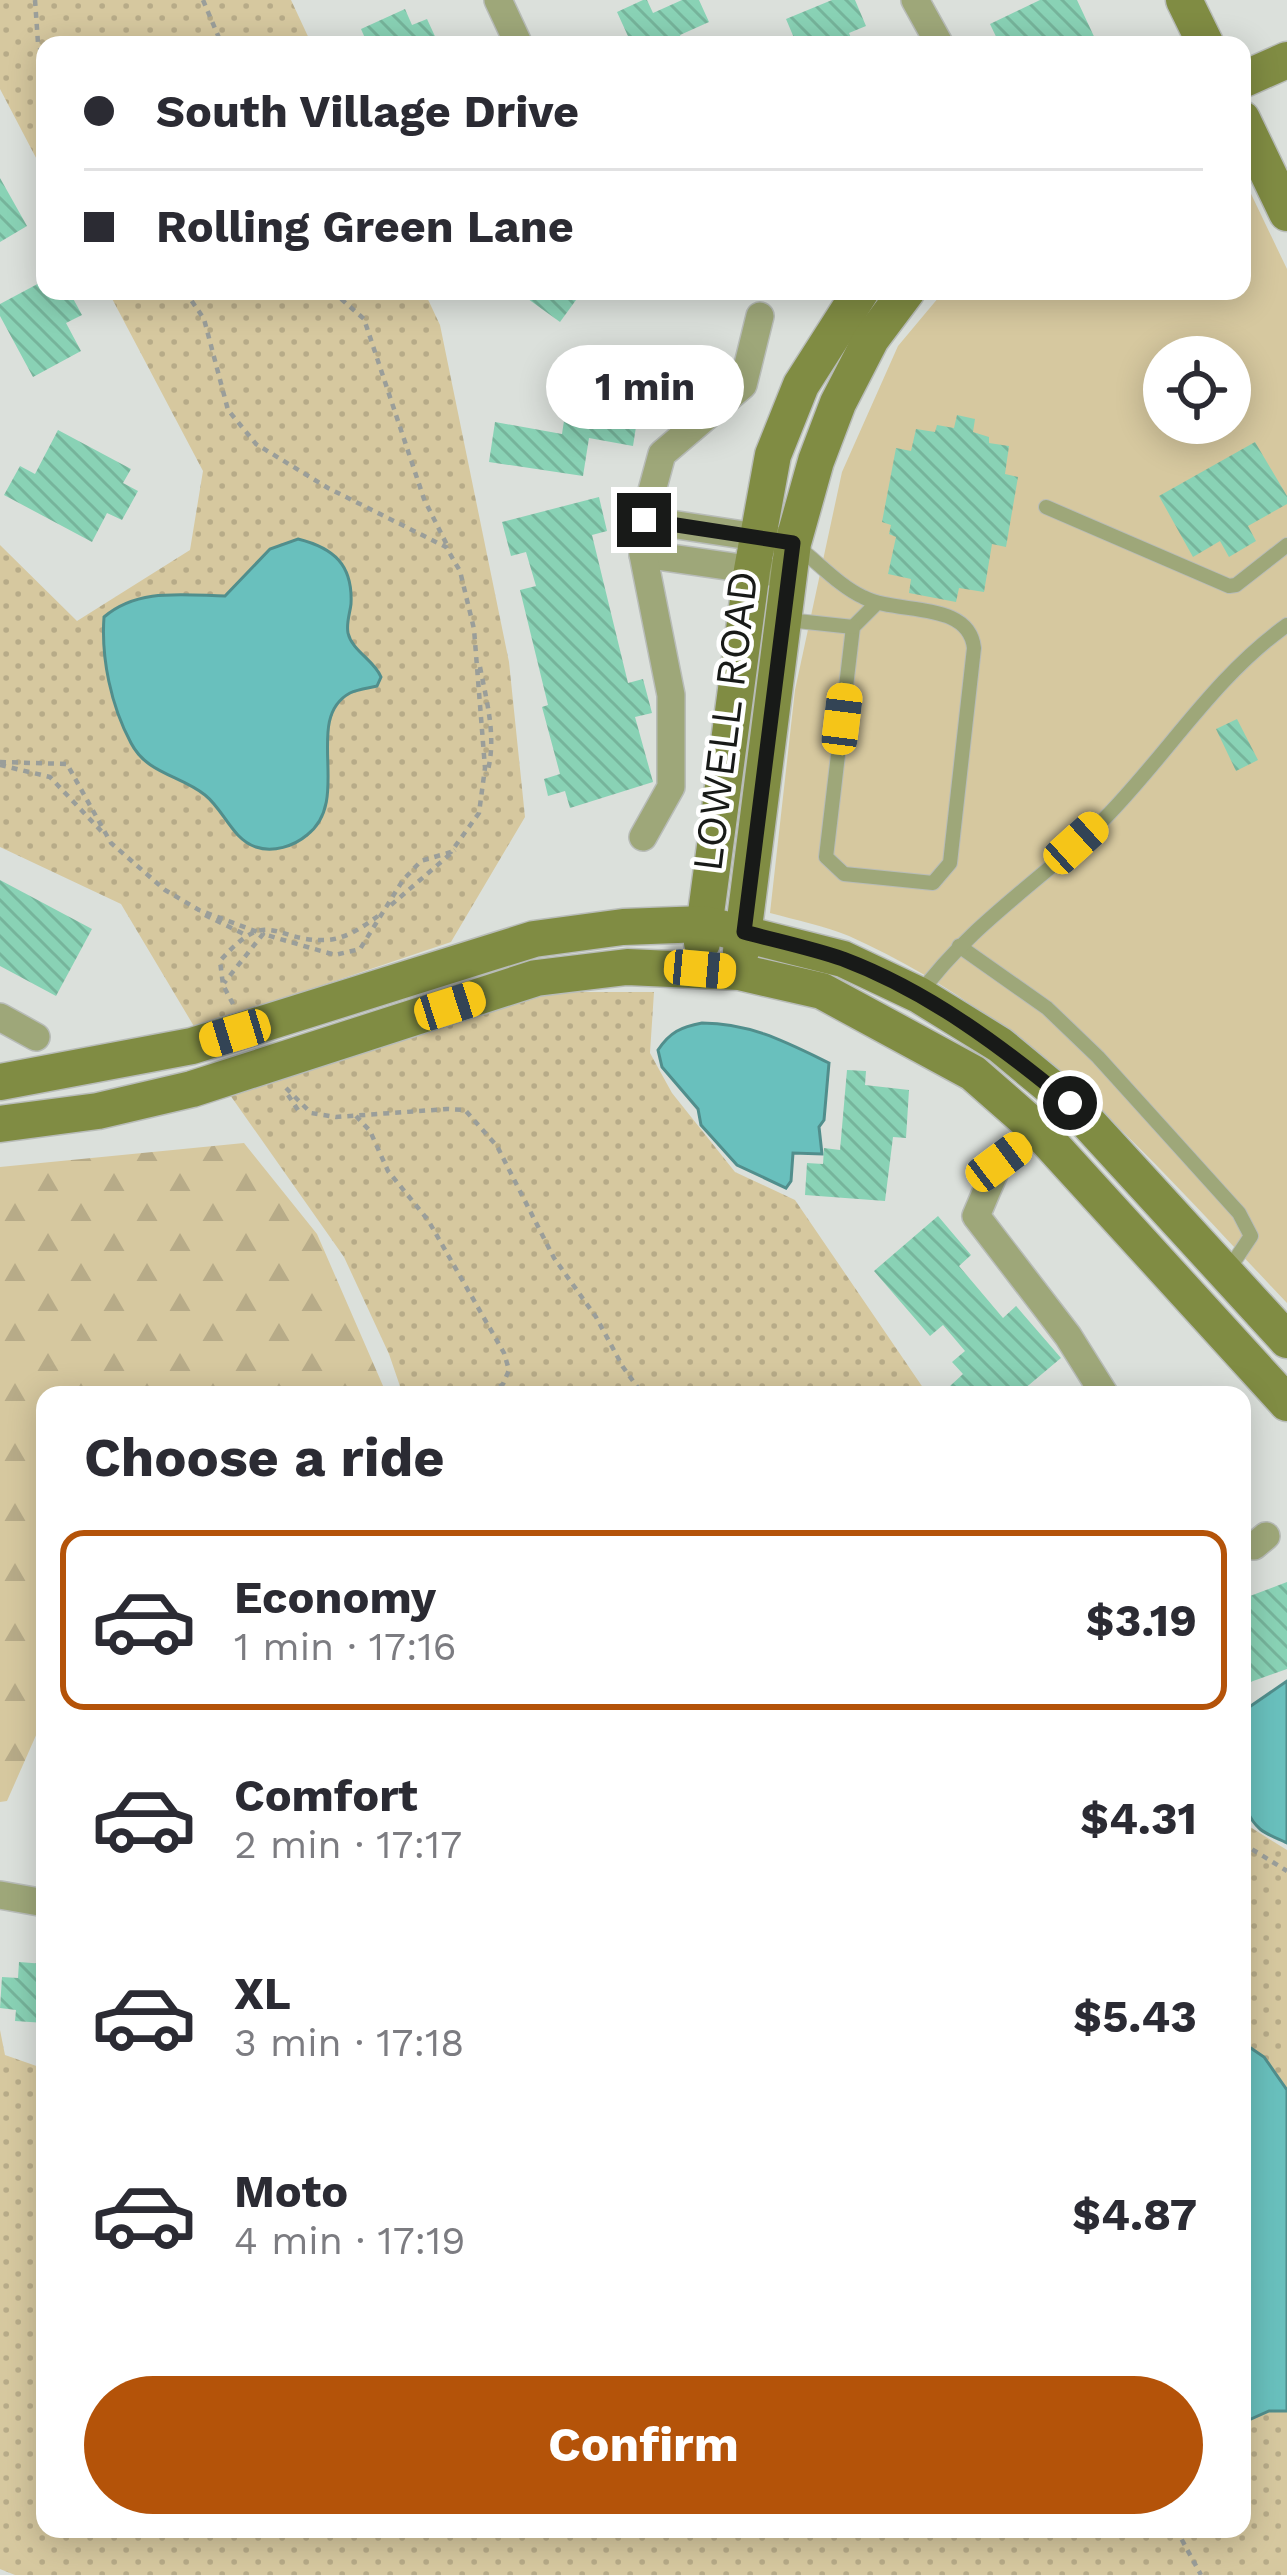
<!DOCTYPE html>
<html lang="en">
<head>
<meta charset="utf-8">
<style>
	:root { --surface:#fff; --page:#f7f7f7; --text:#2b2b33; --muted:#7c7c81; --line:#e1e1e2; --accent:#b45309 }
	body { margin:0; font-family:"Work Sans",sans-serif; background:var(--page); color:var(--text); height:100vh; display:flex; flex-direction:column; font-size:45px; white-space:nowrap }
	* { box-sizing:border-box; margin:0 }
	p { font-size:39px; color:var(--muted) }
	.icon { flex:none; width:66px; height:66px; fill:none; stroke:currentColor; stroke-width:2; stroke-linecap:round; stroke-linejoin:round }
	.map { position:relative; flex:1; overflow:hidden }
	.side { position:absolute; left:36px; top:1386px; width:1215px; height:1152px; display:flex; flex-direction:column; background:var(--surface); border-radius:24px; box-shadow:0 6px 30px #0003 }
	.side>* { flex:none }
	.guide { position:absolute; left:36px; top:36px; width:1215px; height:264px; border-radius:24px; box-shadow:0 6px 30px #0003; display:grid; align-content:center; height:264px; padding:0 48px; background:var(--surface) }
	.buttons { position:absolute; left:1143px; top:336px; display:grid; gap:24px }
	.buttons a { display:grid; place-items:center; width:108px; height:108px; border-radius:50%; background:var(--surface); box-shadow:0 6px 30px #0003; font-size:60px }
	.end { position:absolute; width:54px; height:54px; margin:-27px; border:15px solid #181a18; background:#fff; box-shadow:0 0 0 6px #fff }
	.from { border-radius:50% }
	.bubble { position:absolute; height:84px; border-radius:42px; background:var(--surface); box-shadow:0 6px 30px #0003; font-size:39px; font-weight:700; line-height:84px; text-align:center }
	.car { position:absolute; width:36px; height:72px; margin:-36px -18px; border-radius:15px; box-shadow:0 0 9px 3px #0007; background:linear-gradient(#f5c518 24%,#345 0 40%,#f5c518 0 76%,#345 0 86%,#f5c518 0) }
	.guide b { display:flex; align-items:center; gap:42px; height:114px; font-size:45px }
	.guide b+b { border-top:3px solid var(--line) }
	.guide i { width:30px; height:30px; background:var(--text) }
	ul { padding:0; list-style:none }
	li { display:flex; align-items:center; gap:36px; height:180px; margin:0 24px 18px; padding:0 24px; border:6px solid transparent; border-radius:24px }
	li div { flex:1 }
	li b { display:block; font-size:45px }
	li em { font-style:normal; font-weight:700 }
	li.active { border-color:var(--accent) }
	li>.icon { width:108px; height:108px; stroke-width:1.5 }
	h2 { padding:0 48px; font-size:54px; line-height:144px }
	.cta { display:flex; gap:24px; margin-top:auto; padding:24px 48px }
	.cta a { flex:1; height:138px; border-radius:72px; background:var(--accent); color:#fff; font-size:48px; font-weight:700; line-height:138px; text-align:center }
	.map>svg:first-child { display:block }
	.grass { fill:url(#grass-dots) }
	.forest { fill:url(#forest-firs) }
	.park { fill:#d6c89f; fill-rule:evenodd }
	.water { fill:#69c0bd; stroke:#518e8c; stroke-width:3 }
	.building { fill:url(#building-back-hatch) }
	.lines { fill:none; stroke-linecap:round; stroke-linejoin:round }
	.lane-casing { stroke:#b8bcb8; stroke-width:16 }
	.street-casing { stroke:#b8bcb8; stroke-width:30 }
	.secondary-casing { stroke:#b8bcb8; stroke-width:39 }
	.path { stroke:#9a9e9a; stroke-width:4.5; stroke-dasharray:6 6; stroke-linecap:butt }
	.lane { stroke:#9ea779; stroke-width:14 }
	.street { stroke:#9ea779; stroke-width:27 }
	.secondary { stroke:#808c43; stroke-width:36 }
	.route { stroke:#181a18; stroke-width:15 }
	.labels { text-anchor:middle; dominant-baseline:central; stroke-width:9; stroke-linejoin:round; paint-order:stroke }
	.street-label { font-size:42px; fill:#181a18; stroke:#fff }
</style>
</head>
<body>
<div class="map">
<svg width="1287" height="2575" viewBox="0 0 1287 2575">
	<defs>
		<pattern id="grass-dots" width="8" height="8" patternUnits="userSpaceOnUse" patternTransform="scale(3)"><rect width="8" height="8" fill="#d6c89f"/><path d="M2 2h.1M6 6h.1" fill="none" stroke="#b7ab88" stroke-width="1.8" stroke-linecap="round"/></pattern>
		<pattern id="forest-firs" width="22" height="20" patternUnits="userSpaceOnUse" patternTransform="scale(3)"><rect width="22" height="20" fill="#d6c89f"/><path d="M5 1l3.5 6h-7zM16 11l3.5 6h-7z" fill="#b7ab88"/></pattern>
		<pattern id="building-back-hatch" width="6" height="6" patternUnits="userSpaceOnUse" patternTransform="scale(3)"><rect width="6" height="6" fill="#89d2b5"/><path d="M-1 5l2 2M0 0l6 6M5-1l2 2" fill="none" stroke="#76b49b"/></pattern>
	</defs>
	<rect width="100%" height="100%" fill="#dbe0db"/>
	<g class="grass">
		<polygon points="0,0 291,0 312,45 45,45 45,175 0,89"/>
		<polygon points="108,291 424,291 440,325 509,662 525,817 451,942 195,1028 121,904 0,847 0,545 77,621 190,550 203,471"/>
		<polygon points="554,992 654,992 650,1053 672,1093 735,1172 795,1200 928,1395 403,1395 389,1354 344,1257 230,1095 509,1000"/>
		<polygon points="1242,1809 1247,1825 1287,1850 1287,2575 15,2575 0,2569 0,2030 5,2055 45,2069 45,2529 1242,2529"/>
	</g>
	<polygon class="forest" points="244,1143 317,1234 387,1395 45,1395 45,1715 7,1801 0,1802 0,1167"/>
	<path class="park" d="M1242 175 1287 269V1303C1151 1160 1034 1019 849 936 825 926 796 920 770 913L795 690 842 472 898 346 944 291H1242ZM1164 357H1230V423H1164Z"/>
	<g class="water">
		<path d="M298 539C334 548 353 565 351 604 350 613 346 623 348 633 352 651 374 660 381 677L377 686C369 688 358 689 350 693 302 719 353 800 307 835 294 846 273 853 256 847 232 839 224 810 205 795 180 775 147 774 131 743 111 706 101 658 104 617 138 588 182 595 225 596L270 549Z"/>
		<path d="M702 1023C750 1023 786 1042 829 1063L824 1120 819 1127 822 1154 793 1153 791 1181 786 1188 737 1165 701 1125 698 1109 662 1067 658 1050C670 1032 681 1027 702 1023Z"/>
		<path d="M1287 1681V1843C1279 1839 1267 1835 1260 1829 1231 1804 1242 1746 1242 1712Z"/>
		<polygon points="1242,2042 1264,2057 1287,2090 1287,2411 1269,2411 1242,2423"/>
	</g>
	<g class="building">
		<polygon points="643,0 647,0 653,13 682,0 699,0 709,22 680,35 685,45 632,45 617,12"/>
		<polygon points="832,0 855,0 866,26 849,33 854,45 797,45 786,19"/>
		<polygon points="1040,0 1077,0 1098,45 1000,45 990,24"/>
		<polygon points="405,9 412,25 427,19 439,45 368,45 361,29"/>
		<polygon points="0,178 27,226 0,242"/>
		<polygon points="45,280 45,291 69,291 82,315 66,323 81,351 33,377 0,316 0,304"/>
		<polygon points="517,291 564,291 576,300 560,322"/>
		<polygon points="657,355 724,366 721,380 706,393 689,390 685,411 653,405 652,416 638,414 633,446 589,438 583,476 489,462 495,422 562,434 567,401 606,408 611,374 652,381"/>
		<polygon points="957,415 975,419 973,432 989,437 989,443 1009,446 1005,474 1018,477 1006,547 992,544 984,592 959,588 956,602 909,593 911,579 888,574 896,537 889,534 891,525 882,522 896,448 911,451 916,429 935,432 937,425 954,428"/>
		<polygon points="58,430 131,469 123,483 138,491 122,520 107,513 92,542 4,495 20,466 35,474"/>
		<polygon points="1255,442 1287,496 1287,504 1248,526 1256,541 1229,557 1220,541 1193,557 1159,496"/>
		<polygon points="599,497 607,531 592,535 628,683 643,679 652,713 635,717 653,782 570,808 565,791 548,796 544,779 560,774 542,707 548,705 520,590 536,586 526,552 511,556 502,522"/>
		<polygon points="1237,719 1258,760 1236,771 1216,729"/>
		<polygon points="0,880 92,929 56,996 0,966"/>
		<polygon points="847,1070 866,1071 865,1085 909,1090 906,1138 893,1137 885,1201 805,1195 807,1163 823,1164 824,1148 840,1150"/>
		<polygon points="938,1216 971,1255 959,1266 1003,1318 1016,1306 1061,1358 1017,1395 958,1395 950,1386 963,1374 952,1362 965,1351 943,1325 930,1336 874,1271"/>
		<polygon points="1287,1582 1287,1669 1242,1685 1242,1599"/>
		<polygon points="19,1962 45,1964 45,2023 15,2021 16,2010 0,2008 2,1977 18,1978"/>
	</g>
	<g class="lines">
		<g class="lane-casing">
			<g id="lane">
				<polyline points="1046,507 1229,586 1236,585 1287,545"/>
				<path d="M795 545C817 561 839 586 863 597 897 615 969 600 974 648L950 863 933 883 844 874 826 857 853 627 877 603"/>
				<polyline points="788,620 853,627"/>
				<polyline points="959,946 1047,1008 1098,1057 1239,1213 1251,1236 1229,1269"/>
				<path d="M919 995C970 924 1044 879 1105 818 1167 755 1214 677 1287 625"/>
			</g>
		</g>
		<g class="street-casing">
			<g id="street">
				<polyline points="498,0 519,45"/>
				<polyline points="915,0 940,45"/>
				<polyline points="644,520 776,540"/>
				<polyline points="643,554 769,572"/>
				<polyline points="643,837 671,787 671,695 643,554 644,520 662,454 743,385 760,316"/>
				<polyline points="0,1017 36,1037"/>
				<polyline points="1049,1122 999,1162 976,1216 1068,1336 1105,1395"/>
				<polyline points="1242,1545 1254,1546 1266,1536"/>
				<polyline points="0,1895 45,1903"/>
			</g>
		</g>
		<g class="secondary-casing">
			<g id="secondary">
				<polyline points="1184,0 1206,45"/>
				<polyline points="1242,80 1287,60"/>
				<polyline points="1242,119 1287,213"/>
				<polyline points="702,943 752,570 773,455 801,385 861,291"/>
				<polyline points="741,951 793,543 816,461 838,403 871,339 907,291"/>
				<polyline points="0,1082 192,1046 534,939 623,927 704,924 843,959 919,995 1000,1045 1070,1103 1287,1340"/>
				<polyline points="0,1124 98,1111 192,1089 536,978 627,967 739,972 822,991 973,1073 1039,1131 1287,1403"/>
			</g>
		</g>
		<g class="path">
			<polyline points="35,0 38,43 45,61"/>
			<polyline points="203,0 222,45"/>
			<polyline points="185,291 204,319 228,410 256,444 328,488 446,547 460,571 474,629 485,768 479,813 451,852 421,861 403,880 360,949 335,955 263,934"/>
			<polyline points="332,291 364,319 424,499 448,547"/>
			<path d="M480 667C487 703 497 738 487 774"/>
			<polyline points="0,762 67,764 111,843 165,890 199,910 263,934 224,983"/>
			<polyline points="0,765 50,777 103,833"/>
			<polyline points="391,905 455,850"/>
			<polyline points="205,915 248,936"/>
			<path d="M233 1004 223 985 220 961C269 905 274 942 325 940 344 940 363 927 378 916"/>
			<polyline points="286,1088 311,1113 336,1117 447,1109 465,1110 497,1146 554,1258 596,1317 623,1367 643,1395"/>
			<polyline points="288,1095 298,1110"/>
			<polyline points="356,1116 370,1131 388,1171 428,1220 504,1353 509,1370 503,1384 488,1395"/>
			<polyline points="1242,1843 1287,1871"/>
			<polyline points="1176,2529 1201,2575"/>
		</g>
		<use href="#lane" class="lane"/>
		<use href="#street" class="street"/>
		<use href="#secondary" class="secondary"/>
	</g>
	<g class="lines">
		<path class="route" d="M644 520 793 543 744 932C777 941 811 948 843 959 928 991 1001 1046 1070 1103"/>
	</g>
	<g class="labels">
		<g class="street-label">
			<text transform="translate(725 721) rotate(-83)">LOWELL ROAD</text>
		</g>
	</g>
</svg>
<div class="buttons">
<a><svg class="icon" aria-label="locate" viewBox="0 0 24 24"><circle cx="12" cy="12" r="6"/><path d="M12 2v4M12 18v4M2 12h4M18 12h4"/></svg></a>
</div>
<i class="end from" style="left:1070px;top:1103px"></i>
<i class="end" style="left:644px;top:520px"></i>
<div class="bubble" style="left:546px;top:345px;width:198px">1 min</div>
<i class="car" style="left:842px;top:719px;rotate:7deg"></i>
<i class="car" style="left:1076px;top:843px;rotate:48deg"></i>
<i class="car" style="left:700px;top:969px;rotate:95deg"></i>
<i class="car" style="left:450px;top:1006px;rotate:72deg"></i>
<i class="car" style="left:235px;top:1033px;rotate:253deg"></i>
<i class="car" style="left:999px;top:1162px;rotate:53deg"></i>
<div class="guide">
<b><i class="from"></i>South Village Drive</b>
<b><i></i>Rolling Green Lane</b>
</div>
<section class="side">
<h2>Choose a ride</h2>
<ul>
<li class="active"><svg class="icon" aria-label="car" viewBox="0 0 24 24"><path d="M5 17H2v-5l4-1 3-4h7l3 4 3 1v5h-3M9 17h6M6 11h13"/><circle cx="7" cy="17" r="2"/><circle cx="17" cy="17" r="2"/></svg><div><b>Economy</b><p>1 min · 17:16</p></div><em>$3.19</em></li>
<li><svg class="icon" aria-label="car" viewBox="0 0 24 24"><path d="M5 17H2v-5l4-1 3-4h7l3 4 3 1v5h-3M9 17h6M6 11h13"/><circle cx="7" cy="17" r="2"/><circle cx="17" cy="17" r="2"/></svg><div><b>Comfort</b><p>2 min · 17:17</p></div><em>$4.31</em></li>
<li><svg class="icon" aria-label="car" viewBox="0 0 24 24"><path d="M5 17H2v-5l4-1 3-4h7l3 4 3 1v5h-3M9 17h6M6 11h13"/><circle cx="7" cy="17" r="2"/><circle cx="17" cy="17" r="2"/></svg><div><b>XL</b><p>3 min · 17:18</p></div><em>$5.43</em></li>
<li><svg class="icon" aria-label="car" viewBox="0 0 24 24"><path d="M5 17H2v-5l4-1 3-4h7l3 4 3 1v5h-3M9 17h6M6 11h13"/><circle cx="7" cy="17" r="2"/><circle cx="17" cy="17" r="2"/></svg><div><b>Moto</b><p>4 min · 17:19</p></div><em>$4.87</em></li>
</ul>
<div class="cta"><a>Confirm</a></div>
</section>
</div>
</body>
</html>
